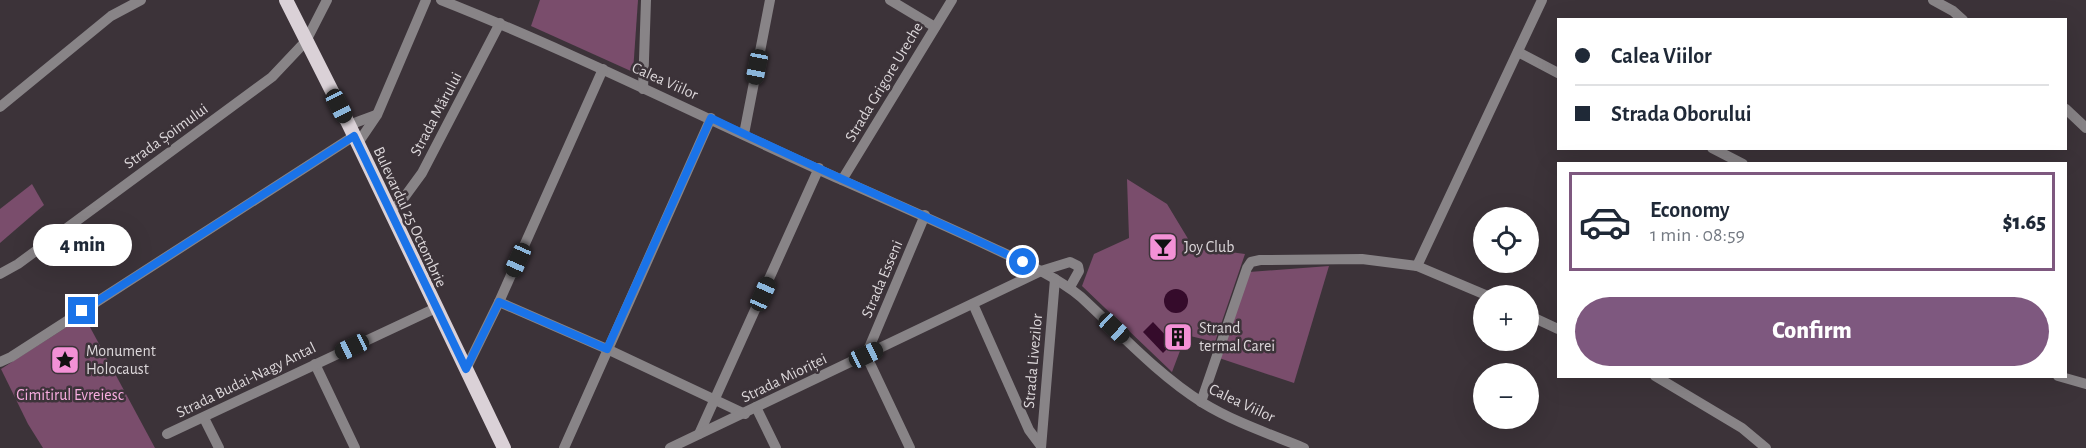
<!DOCTYPE html>
<html lang="en">
<head>
<meta charset="utf-8">
<style>
	:root { --surface:#fff; --page:#f2f2f3; --text:#1f2937; --muted:#747a83; --line:#e0e1e3; --accent:#7e587f }
	body { margin:0; font-family:"Alegreya Sans",sans-serif; background:var(--page); color:var(--text); height:100vh; display:flex; flex-direction:column; font-size:22px; white-space:nowrap }
	* { box-sizing:border-box; margin:0 }
	p { font-size:20px; color:var(--muted) }
	.icon { flex:none; width:33px; height:33px; fill:none; stroke:currentColor; stroke-width:2; stroke-linecap:round; stroke-linejoin:round }
	.map { position:relative; flex:1; overflow:hidden }
	.side { position:absolute; left:1557px; top:162px; width:510px; height:216px; display:flex; flex-direction:column; background:var(--surface); border-radius:0px; box-shadow:0 6px 24px #0002 }
	.side>* { flex:none }
	.guide { position:absolute; left:1557px; top:18px; width:510px; height:132px; border-radius:0px; box-shadow:0 6px 24px #0002; display:grid; align-content:center; height:132px; padding:0 18px; background:var(--surface) }
	.tools { position:absolute; left:1473px; top:207px; display:grid; gap:12px }
	.tools a { display:grid; place-items:center; width:66px; height:66px; border-radius:50%; background:var(--surface); box-shadow:0 6px 24px #0002; font-size:30px }
	.end { position:absolute; width:27px; height:27px; margin:-14px; border:8px solid #1a73e8; background:#fff; box-shadow:0 0 0 3px #fff }
	.from { border-radius:50% }
	.bubble { position:absolute; height:42px; border-radius:21px; background:var(--surface); box-shadow:0 6px 24px #0002; font-size:20px; font-weight:800; line-height:42px; text-align:center }
	.car { position:absolute; width:18px; height:36px; margin:-18px -9px; border-radius:8px; box-shadow:0 0 4px 2px #0007; background:linear-gradient(#222 24%,#8ab4d8 0 40%,#222 0 76%,#8ab4d8 0 86%,#222 0) }
	.guide b { display:flex; align-items:center; gap:21px; height:57px; font-size:22px }
	.guide b+b { border-top:2px solid var(--line) }
	.guide i { width:15px; height:15px; background:var(--text) }
	ul { padding:10px 0 0; list-style:none }
	li { display:flex; align-items:center; gap:18px; height:99px; margin:0 12px 9px; padding:0 6px; border:3px solid transparent; border-radius:0px }
	li div { flex:1 }
	li b { display:block; font-size:22px }
	li em { font-style:normal; font-weight:800 }
	li.selected { border-color:var(--accent) }
	li>.icon { width:54px; height:54px; stroke-width:1.5 }
	.primary-button { display:flex; gap:12px; margin-top:auto; padding:12px 18px }
	.primary-button a { flex:1; height:69px; border-radius:36px; background:var(--accent); color:#fff; font-size:24px; font-weight:800; line-height:69px; text-align:center }
	.map>svg:first-child { display:block }
	.green { fill:#7a4d6c }
	.water { fill:#350b2b }
	.lines { fill:none; stroke-linecap:round; stroke-linejoin:round }
	.minor { stroke:#888487; stroke-width:10 }
	.major { stroke:#dad1d7; stroke-width:14 }
	.route { stroke:#1a73e8; stroke-width:8 }
	.labels { text-anchor:middle; dominant-baseline:central; stroke-width:5; stroke-linejoin:round; paint-order:stroke }
	.street-label { font-size:16px; fill:#dcd7da; stroke:#3c3339 }
	.poi-label { font-size:16px; fill:#dcd7da; stroke:#3c3339; text-anchor:start }
	.park-label { font-size:16px; fill:#f8ade0; stroke:#3c3339 }
</style>
</head>
<body>
<div class="map">
<svg width="2086" height="448" viewBox="0 0 2086 448">
	<rect width="100%" height="100%" fill="#3c3339"/>
	<g class="green">
		<polygon points="540,0 638,0 633,72 531,26"/>
		<polygon points="1127,179 1167,204 1193,247 1245,254 1215,342 1186,335 1172,372 1082,286 1094,254 1129,238"/>
		<polygon points="32,184 44,205 0,243 0,209"/>
		<polygon points="1329,266 1294,383 1219,358 1249,272"/>
		<polygon points="84,316 155,448 43,448 28,424 1,369"/>
	</g>
	<g class="water">
		<circle cx="1176" cy="301" r="12"/>
		<polygon points="1153,322 1173,343 1163,353 1143,332"/>
	</g>
	<g class="lines">
		<g class="minor">
			<path d="M441 0C578 54 709 121 844 181 894 203 944 225 993 248 1023 262 1055 276 1081 297 1120 333 1157 374 1203 403 1234 422 1270 434 1304 448"/>
			<polyline points="890,0 935,27"/>
			<polyline points="1933,0 1953,11 1963,20"/>
			<polyline points="1518,52 1558,73"/>
			<polyline points="643,89 646,0"/>
			<polyline points="0,107 111,16 141,0"/>
			<polyline points="2066,109 2086,128"/>
			<polyline points="349,125 376,115"/>
			<polyline points="744,134 770,0"/>
			<polyline points="358,143 377,115 426,0"/>
			<polyline points="1712,148 1743,164"/>
			<polyline points="842,180 952,0"/>
			<polyline points="390,212 403,199 422,173 500,23"/>
			<polyline points="1417,266 1542,0"/>
			<polyline points="0,274 18,264 272,77 306,41 327,0"/>
			<polyline points="499,302 607,349 745,414"/>
			<polyline points="973,304 1029,430 1041,446"/>
			<polyline points="1528,315 1558,329"/>
			<polyline points="0,362 11,357 354,136"/>
			<polyline points="315,364 355,448"/>
			<polyline points="466,369 499,302 603,69"/>
			<polyline points="1655,376 1742,428 1766,448"/>
			<polyline points="2058,376 2086,384"/>
			<polyline points="1201,402 1247,268 1251,262 1260,260 1362,259 1417,266 1488,296"/>
			<polyline points="756,407 776,448"/>
			<polyline points="204,418 219,448"/>
			<polyline points="167,434 436,308"/>
			<polyline points="699,434 819,168"/>
			<polyline points="564,448 711,118"/>
			<polyline points="670,448 1041,271 1070,262 1078,266 1079,271 1070,287"/>
			<polyline points="910,448 866,355 925,215"/>
			<polyline points="1041,448 1055,279"/>
		</g>
		<polyline class="major" points="286,0 349,125 504,448"/>
	</g>
	<g class="lines">
		<path class="route" d="M82 311 354 136 466 369 499 302 607 349 711 118C814 168 920 213 1023 262"/>
	</g>
	<defs>
		<g id="bar-square" transform="scale(1.5)"><rect x="-9" y="-9" width="18" height="18" rx="4" fill="#f391d6" stroke="#3c3339"/><path d="M-6-5H6L.8 .8V4.5H3.5V6h-7V4.5H-.8V.8Z" fill="#111"/></g>
		<g id="building-square" transform="scale(1.5)"><rect x="-9" y="-9" width="18" height="18" rx="4" fill="#f391d6" stroke="#3c3339"/><path d="M-4-6H4V6H1V3H-1V6H-4ZM-2.5-4.3h1.7v1.8h-1.7ZM.8-4.3h1.7v1.8H.8ZM-2.5-1h1.7V.8h-1.7ZM.8-1h1.7V.8H.8Z" fill="#111"/></g>
		<g id="sight-square" transform="scale(1.5)"><rect x="-9" y="-9" width="18" height="18" rx="4" fill="#f391d6" stroke="#3c3339"/><path d="M0-6L1.8-2.2L6-1.7L2.9 1.2L3.7 5.4L0 3.3L-3.7 5.4L-2.9 1.2L-6-1.7L-1.8-2.2Z" fill="#111"/></g>
	</defs>
	<g fill-rule="evenodd">
		<use href="#bar-square" x="1163" y="247"/>
		<use href="#building-square" x="1178" y="337"/>
		<use href="#sight-square" x="65" y="360"/>
	</g>
	<g class="labels">
		<g class="street-label">
			<text transform="translate(665 81) rotate(24)">Calea Viilor</text>
			<text transform="translate(884 82) rotate(-59)">Strada Grigore Ureche</text>
			<text transform="translate(436 114) rotate(-62)">Strada Mărului</text>
			<text transform="translate(166 136) rotate(-36)">Strada Șoimului</text>
			<text transform="translate(410 217) rotate(65)">Bulevardul 25 Octombrie</text>
			<text transform="translate(882 279) rotate(-67)">Strada Esseni</text>
			<text transform="translate(1033 361) rotate(-85)">Strada Livezilor</text>
			<text transform="translate(784 378) rotate(-26)">Strada Mioriței</text>
			<text transform="translate(246 380) rotate(-26)">Strada Budai-Nagy Antal</text>
			<text transform="translate(1242 403) rotate(25)">Calea Viilor</text>
		</g>
		<g class="poi-label">
			<text x="1184" y="247">Joy Club</text>
			<text x="1199" y="328">Strand<tspan x="1199" dy="18">termal Carei</tspan></text>
			<text x="86" y="351">Monument<tspan x="86" dy="18">Holocaust</tspan></text>
		</g>
		<g class="park-label">
			<text x="70" y="395">Cimitirul Evreiesc</text>
		</g>
	</g>
</svg>
<div class="tools">
<a><svg class="icon" aria-label="locate" viewBox="0 0 24 24"><circle cx="12" cy="12" r="6"/><path d="M12 2v4M12 18v4M2 12h4M18 12h4"/></svg></a>
<a>+</a>
<a>−</a>
</div>
<i class="end from" style="left:1023px;top:262px"></i>
<i class="end" style="left:82px;top:311px"></i>
<div class="bubble" style="left:33px;top:224px;width:99px">4 min</div>
<i class="car" style="left:757px;top:67px;rotate:191deg"></i>
<i class="car" style="left:339px;top:106px;rotate:153deg"></i>
<i class="car" style="left:518px;top:260px;rotate:204deg"></i>
<i class="car" style="left:763px;top:294px;rotate:24deg"></i>
<i class="car" style="left:1114px;top:328px;rotate:133deg"></i>
<i class="car" style="left:352px;top:347px;rotate:245deg"></i>
<i class="car" style="left:866px;top:355px;rotate:65deg"></i>
<div class="guide">
<b><i class="from"></i>Calea Viilor</b>
<b><i></i>Strada Oborului</b>
</div>
<section class="side">
<ul>
<li class="selected"><svg class="icon" aria-label="car" viewBox="0 0 24 24"><path d="M5 17H2v-5l4-1 3-4h7l3 4 3 1v5h-3M9 17h6M6 11h13"/><circle cx="7" cy="17" r="2"/><circle cx="17" cy="17" r="2"/></svg><div><b>Economy</b><p>1 min · 08:59</p></div><em>$1.65</em></li>
</ul>
<div class="primary-button"><a>Confirm</a></div>
</section>
</div>
</body>
</html>
